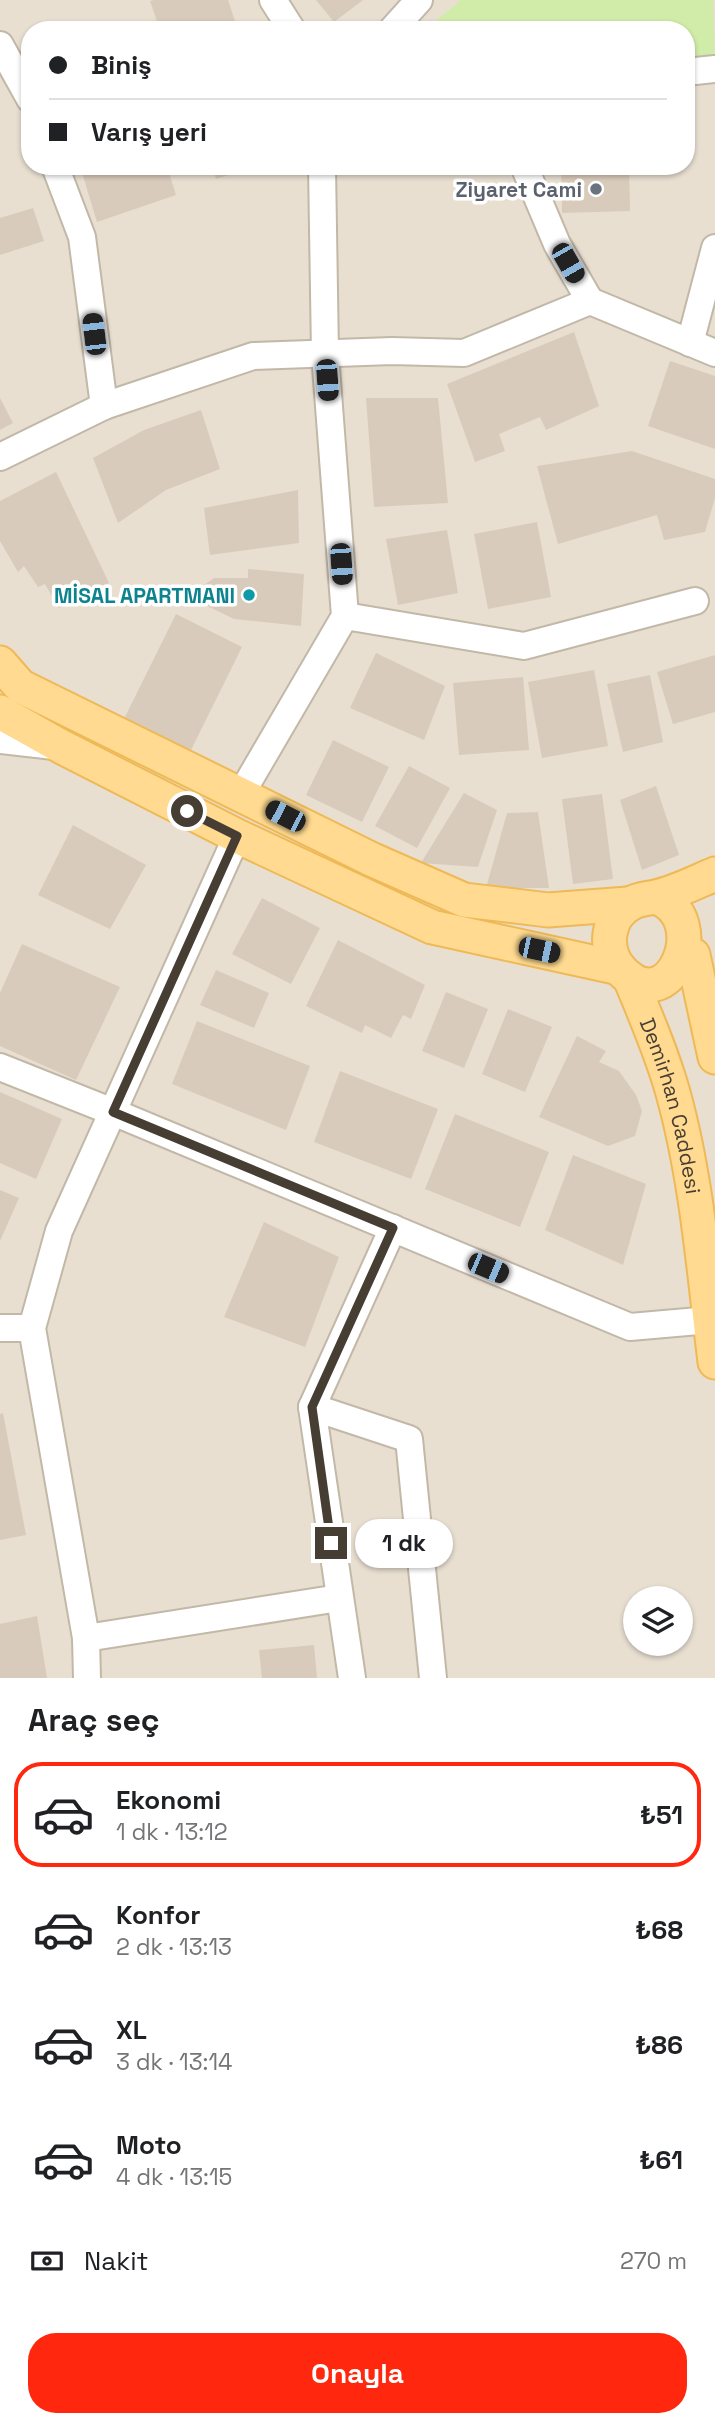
<!DOCTYPE html>
<html lang="tr">
<head>
<meta charset="utf-8">
<style>
	:root { --surface:#fff; --page:#f6f6f6; --text:#202124; --muted:#757577; --line:#e0e0e0; --accent:#ff270e }
	body { margin:0; font-family:"Space Grotesk",sans-serif; background:var(--page); color:var(--text); height:100vh; display:flex; flex-direction:column; font-size:26px; white-space:nowrap }
	* { box-sizing:border-box; margin:0 }
	p { font-size:23px; color:var(--muted) }
	.icon { flex:none; width:38px; height:38px; fill:none; stroke:currentColor; stroke-width:2; stroke-linecap:round; stroke-linejoin:round }
	.map { position:relative; height:1678px; overflow:hidden }
	.panel { display:flex; flex-direction:column; background:var(--surface); flex:1 }
	.panel>* { flex:none }
	.guide { position:absolute; left:21px; top:21px; width:674px; height:154px; border-radius:28px; box-shadow:0 2px 5px #0004; display:grid; align-content:center; height:154px; padding:0 28px; background:var(--surface) }
	.fabs { position:absolute; left:623px; top:1586px; display:grid; gap:14px }
	.fabs a { display:grid; place-items:center; width:70px; height:70px; border-radius:50%; background:var(--surface); box-shadow:0 2px 5px #0004; font-size:35px }
	.end { position:absolute; width:32px; height:32px; margin:-16px; border:9px solid #463d33; background:#fff; box-shadow:0 0 0 4px #fff }
	.from { border-radius:50% }
	.bubble { position:absolute; height:49px; border-radius:24px; background:var(--surface); box-shadow:0 2px 5px #0004; font-size:23px; font-weight:700; line-height:49px; text-align:center }
	.car { position:absolute; width:21px; height:42px; margin:-21px -10px; border-radius:9px; box-shadow:0 0 5px 2px #0007; background:linear-gradient(#222 24%,#8ab4d8 0 40%,#222 0 76%,#8ab4d8 0 86%,#222 0) }
	.guide b { display:flex; align-items:center; gap:24px; height:66px; font-size:26px }
	.guide b+b { border-top:2px solid var(--line) }
	.guide i { width:18px; height:18px; background:var(--text) }
	ul { padding:0; list-style:none }
	li { display:flex; align-items:center; gap:21px; height:105px; margin:0 14px 10px; padding:0 14px; border:4px solid transparent; border-radius:28px }
	li div { flex:1 }
	li b { display:block; font-size:26px }
	li em { font-style:normal; font-weight:700 }
	li.selected { border-color:var(--accent) }
	li>.icon { width:63px; height:63px; stroke-width:1.5 }
	h2 { padding:0 28px; font-size:32px; line-height:84px }
	.pay { display:flex; align-items:center; gap:18px; height:77px; padding:0 28px; font-size:26px }
	.pay p { margin-inline-start:auto }
	.action { display:flex; gap:14px; margin-top:auto; padding:14px 28px }
	.action a { flex:1; height:80px; border-radius:28px; background:var(--accent); color:#fff; font-size:28px; font-weight:700; line-height:80px; text-align:center }
	.map>svg:first-child { display:block }
	.residential { fill:#e8dfd1; fill-rule:evenodd }
	.green { fill:#d0eca8 }
	.building { fill:#d9cbbb }
	.lines { fill:none; stroke-linecap:round; stroke-linejoin:round }
	.minor-casing { stroke:#c2b8a8; stroke-width:30 }
	.major-casing { stroke:#eeb956; stroke-width:37 }
	.minor { stroke:#fff; stroke-width:26 }
	.major { stroke:#ffda90; stroke-width:33 }
	.route { stroke:#463d33; stroke-width:9 }
	.worship-dot { fill:#6b7280; stroke:#fff; stroke-width:2.5 }
	.culture-dot { fill:#0f9aa8; stroke:#fff; stroke-width:2.5 }
	.labels { text-anchor:middle; dominant-baseline:central; stroke-width:7; stroke-linejoin:round; paint-order:stroke }
	.worship-label { font-size:21px; font-weight:bold; fill:#5b616d; stroke:#fff; text-anchor:end }
	.culture-label { font-size:21px; font-weight:bold; fill:#0d838f; stroke:#fff; text-anchor:end }
	.street-label { font-size:21px; fill:#463d33; stroke:#fff }
</style>
</head>
<body>
<div class="map">
<svg width="715" height="1678" viewBox="0 0 715 1678">
	<rect width="100%" height="100%" fill="#f3eee3"/>
	<path class="residential" d="M0 0H715V1678H0ZM30 30H686V166H30ZM635 1598H681V1643H635Z"/>
	<polygon class="green" points="461,0 713,0 715,59 686,63 686,30 428,30 427,28"/>
	<g class="building">
		<polygon points="154,0 228,0 238,30 160,30 150,1"/>
		<polygon points="316,0 363,0 334,22"/>
		<polygon points="80,166 167,166 176,195 97,222"/>
		<polygon points="212,166 254,166 254,167 216,179"/>
		<polygon points="561,166 629,166 630,211 562,213"/>
		<polygon points="33,208 44,241 0,255 0,218"/>
		<polygon points="574,332 599,406 546,430 540,417 499,434 505,451 475,462 447,384"/>
		<polygon points="670,361 715,376 715,449 648,426"/>
		<polygon points="0,398 13,423 0,430"/>
		<polygon points="366,398 438,398 448,503 374,507"/>
		<polygon points="201,410 220,469 166,490 118,523 93,458 144,430"/>
		<polygon points="632,451 715,479 715,498 705,532 664,540 657,515 558,544 537,466"/>
		<polygon points="56,472 109,583 59,608 45,584 38,587 24,566 18,572 0,541 0,501"/>
		<polygon points="298,490 299,543 210,555 204,508"/>
		<polygon points="537,522 551,597 488,609 474,534"/>
		<polygon points="447,530 458,593 398,605 386,539"/>
		<polygon points="248,569 304,574 301,626 234,619 195,600 197,590 214,578 248,578"/>
		<polygon points="176,614 242,647 190,752 124,719"/>
		<polygon points="376,653 445,686 424,740 350,708"/>
		<polygon points="715,655 715,712 673,724 657,672"/>
		<polygon points="594,670 608,746 542,758 528,682"/>
		<polygon points="650,675 663,742 623,752 607,684"/>
		<polygon points="523,677 529,750 459,755 453,683"/>
		<polygon points="333,740 389,767 362,822 306,795"/>
		<polygon points="409,766 450,788 417,848 375,826"/>
		<polygon points="656,786 679,855 642,870 620,800"/>
		<polygon points="464,793 497,810 478,867 421,863"/>
		<polygon points="602,794 613,879 573,884 562,799"/>
		<polygon points="538,812 549,888 486,888 507,813"/>
		<polygon points="73,825 146,865 110,929 38,895"/>
		<polygon points="262,898 320,928 291,984 232,954"/>
		<polygon points="338,940 425,985 411,1019 403,1015 391,1038 365,1025 362,1033 306,1006"/>
		<polygon points="22,944 120,987 76,1080 0,1046 0,993"/>
		<polygon points="216,970 269,993 254,1028 200,1005"/>
		<polygon points="446,992 488,1009 464,1068 422,1051"/>
		<polygon points="508,1009 552,1027 525,1092 482,1074"/>
		<polygon points="197,1021 310,1066 286,1130 172,1084"/>
		<polygon points="577,1036 606,1051 599,1062 619,1071 636,1095 642,1111 635,1136 608,1146 539,1117"/>
		<polygon points="340,1071 438,1109 411,1179 314,1142"/>
		<polygon points="0,1092 62,1119 36,1179 0,1163"/>
		<polygon points="455,1114 549,1152 520,1227 425,1189"/>
		<polygon points="573,1155 646,1184 623,1265 545,1230"/>
		<polygon points="0,1190 19,1198 0,1241"/>
		<polygon points="264,1222 339,1257 305,1347 224,1317"/>
		<polygon points="3,1413 26,1535 0,1540 0,1414"/>
		<polygon points="37,1616 47,1678 0,1678 0,1624"/>
		<polygon points="314,1645 317,1678 262,1678 259,1650"/>
	</g>
	<g class="lines">
		<g class="minor-casing">
			<g id="minor">
				<polyline points="273,0 292,30"/>
				<polyline points="392,30 419,0"/>
				<polyline points="0,45 30,99"/>
				<polyline points="686,72 715,69"/>
				<polyline points="55,166 82,237 104,406"/>
				<polyline points="524,166 557,244 590,301"/>
				<polyline points="690,343 715,248"/>
				<polyline points="0,457 104,406 253,356 392,351 464,353 590,301 715,353"/>
				<polyline points="345,616 524,646 695,601"/>
				<polyline points="0,740 54,746"/>
				<polyline points="241,794 345,616 325,354 322,166"/>
				<polyline points="0,1067 113,1112 630,1327 710,1320"/>
				<polyline points="0,1328 32,1328"/>
				<polyline points="312,1407 409,1439 433,1678"/>
				<polyline points="86,1638 339,1598"/>
				<polyline points="87,1678 86,1638 32,1328 59,1231 237,836"/>
				<polyline points="352,1678 312,1407 393,1228"/>
			</g>
		</g>
		<g class="major-casing">
			<g id="major">
				<polyline points="0,663 20,686 373,860 464,900 548,910 628,904"/>
				<polyline points="0,712 62,747 237,836 432,927 619,968"/>
				<path d="M656 897C715 918 669 1025 620 969 603 949 607 917 630 904 638 899 646 899 655 897 675 893 696 882 715 874"/>
				<polyline points="693,955 715,1057"/>
				<path id="s1" d="M630 978C645 1015 662 1053 673 1093 697 1179 704 1272 715 1362"/>
			</g>
		</g>
		<use href="#minor" class="minor"/>
		<use href="#major" class="major"/>
	</g>
	<g class="lines">
		<polyline class="route" points="187,811 237,836 113,1112 393,1228 312,1407 331,1543"/>
	</g>
	<circle class="worship-dot" cx="596" cy="189" r="7"/>
	<circle class="culture-dot" cx="249" cy="595" r="7"/>
	<g class="labels">
		<g class="worship-label">
			<text x="582" y="189">Ziyaret Cami</text>
		</g>
		<g class="culture-label">
			<text x="235" y="595">MİSAL APARTMANI</text>
		</g>
		<g class="street-label">
			<text stroke="none"><textPath href="#s1" startOffset="135">Demirhan Caddesi</textPath></text>
		</g>
	</g>
</svg>
<div class="fabs">
<a><svg class="icon" aria-label="layers" viewBox="0 0 24 24"><path d="M12 4l9 5-9 5-9-5zM3 14l9 5 9-5"/></svg></a>
</div>
<i class="end from" style="left:187px;top:811px"></i>
<i class="end" style="left:331px;top:1543px"></i>
<div class="bubble" style="left:355px;top:1519px;width:98px">1 dk</div>
<i class="car" style="left:568px;top:263px;rotate:150deg"></i>
<i class="car" style="left:94px;top:334px;rotate:353deg"></i>
<i class="car" style="left:327px;top:380px;rotate:176deg"></i>
<i class="car" style="left:341px;top:564px;rotate:176deg"></i>
<i class="car" style="left:285px;top:816px;rotate:297deg"></i>
<i class="car" style="left:539px;top:950px;rotate:102deg"></i>
<i class="car" style="left:488px;top:1268px;rotate:113deg"></i>
<div class="guide">
<b><i class="from"></i>Biniş</b>
<b><i></i>Varış yeri</b>
</div>
</div>
<section class="panel">
<h2>Araç seç</h2>
<ul>
<li class="selected"><svg class="icon" aria-label="car" viewBox="0 0 24 24"><path d="M5 17H2v-5l4-1 3-4h7l3 4 3 1v5h-3M9 17h6M6 11h13"/><circle cx="7" cy="17" r="2"/><circle cx="17" cy="17" r="2"/></svg><div><b>Ekonomi</b><p>1 dk · 13:12</p></div><em>₺51</em></li>
<li><svg class="icon" aria-label="car" viewBox="0 0 24 24"><path d="M5 17H2v-5l4-1 3-4h7l3 4 3 1v5h-3M9 17h6M6 11h13"/><circle cx="7" cy="17" r="2"/><circle cx="17" cy="17" r="2"/></svg><div><b>Konfor</b><p>2 dk · 13:13</p></div><em>₺68</em></li>
<li><svg class="icon" aria-label="car" viewBox="0 0 24 24"><path d="M5 17H2v-5l4-1 3-4h7l3 4 3 1v5h-3M9 17h6M6 11h13"/><circle cx="7" cy="17" r="2"/><circle cx="17" cy="17" r="2"/></svg><div><b>XL</b><p>3 dk · 13:14</p></div><em>₺86</em></li>
<li><svg class="icon" aria-label="car" viewBox="0 0 24 24"><path d="M5 17H2v-5l4-1 3-4h7l3 4 3 1v5h-3M9 17h6M6 11h13"/><circle cx="7" cy="17" r="2"/><circle cx="17" cy="17" r="2"/></svg><div><b>Moto</b><p>4 dk · 13:15</p></div><em>₺61</em></li>
</ul>
<div class="pay"><svg class="icon" aria-label="cash" viewBox="0 0 24 24"><path d="M3 7h18v10H3z"/><circle cx="12" cy="12" r="2"/></svg>Nakit<p>270 m</p></div>
<div class="action"><a>Onayla</a></div>
</section>
</body>
</html>
